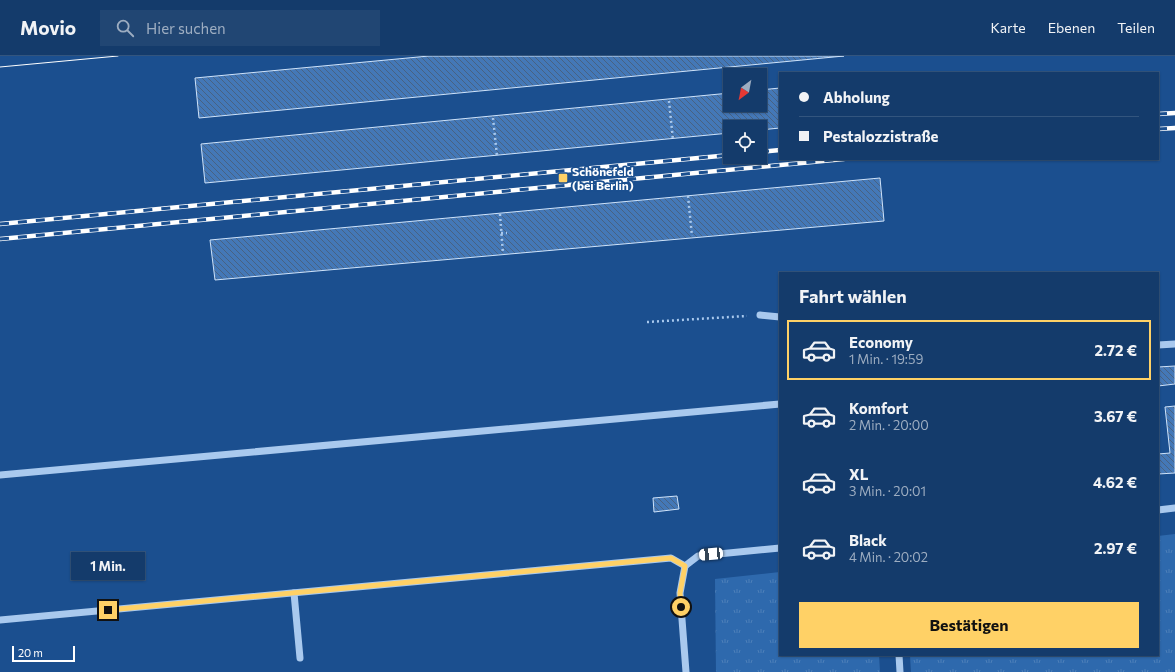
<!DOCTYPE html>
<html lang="de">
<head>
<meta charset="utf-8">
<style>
	:root { --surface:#143b6b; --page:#214673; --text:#f1f3f6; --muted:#9dadc1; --line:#33557e; --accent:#ffd166 }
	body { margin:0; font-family:Commissioner,sans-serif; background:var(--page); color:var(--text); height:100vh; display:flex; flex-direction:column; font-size:15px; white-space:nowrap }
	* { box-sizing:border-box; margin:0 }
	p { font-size:13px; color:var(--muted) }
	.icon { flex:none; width:22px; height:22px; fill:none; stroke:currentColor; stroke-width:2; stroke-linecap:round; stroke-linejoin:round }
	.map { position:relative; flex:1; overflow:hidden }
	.details { position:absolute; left:779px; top:216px; width:380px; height:384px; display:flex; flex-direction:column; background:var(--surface); border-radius:0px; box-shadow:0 1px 3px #0004,0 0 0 1px var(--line) }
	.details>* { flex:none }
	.hud { position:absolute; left:779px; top:16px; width:380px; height:88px; border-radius:0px; box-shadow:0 1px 3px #0004,0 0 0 1px var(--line); display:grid; align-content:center; height:88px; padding:0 20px; background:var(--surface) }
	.needle { width:26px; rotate:212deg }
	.fabs { position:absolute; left:723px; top:12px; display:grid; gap:8px }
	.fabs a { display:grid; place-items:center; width:44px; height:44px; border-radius:0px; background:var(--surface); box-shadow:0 1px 3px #0004,0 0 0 1px var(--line); font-size:20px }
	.scale { position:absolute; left:12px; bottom:10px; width:63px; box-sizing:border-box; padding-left:4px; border:2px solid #fff; border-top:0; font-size:11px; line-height:14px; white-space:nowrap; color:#fff; -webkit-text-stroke:3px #1b4f8f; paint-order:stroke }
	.end { position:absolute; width:18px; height:18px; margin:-9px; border:5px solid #ffd166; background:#111; box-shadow:0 0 0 2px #111 }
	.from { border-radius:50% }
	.bubble { position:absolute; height:28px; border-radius:0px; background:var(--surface); box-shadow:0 1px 3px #0004,0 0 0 1px var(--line); font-size:13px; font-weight:700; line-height:28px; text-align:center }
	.car { position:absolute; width:12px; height:24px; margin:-12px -6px; border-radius:5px; box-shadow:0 0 3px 1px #0007; background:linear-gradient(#fff 24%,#345 0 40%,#fff 0 76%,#345 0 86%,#fff 0) }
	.hud b { display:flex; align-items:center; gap:14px; height:38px; font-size:15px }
	.hud b+b { border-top:1px solid var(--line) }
	.hud i { width:10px; height:10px; background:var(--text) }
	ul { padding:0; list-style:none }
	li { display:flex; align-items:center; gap:12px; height:60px; margin:0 8px 6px; padding:0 12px; border:2px solid transparent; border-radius:0px }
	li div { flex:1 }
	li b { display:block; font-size:15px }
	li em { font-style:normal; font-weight:700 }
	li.current { border-color:var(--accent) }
	li>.icon { width:36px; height:36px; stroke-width:1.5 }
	h2 { padding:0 20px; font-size:18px; line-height:48px }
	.cta { display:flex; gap:8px; margin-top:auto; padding:8px 20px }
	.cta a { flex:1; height:46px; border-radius:0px; background:var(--accent); color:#111; font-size:16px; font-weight:700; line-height:46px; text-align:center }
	header { display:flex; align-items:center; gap:24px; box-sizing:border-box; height:56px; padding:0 20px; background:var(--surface); border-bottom:1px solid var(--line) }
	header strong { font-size:19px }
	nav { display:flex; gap:22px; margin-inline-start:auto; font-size:14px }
	.search { width:280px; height:36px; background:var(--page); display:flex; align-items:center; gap:10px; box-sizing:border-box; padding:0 14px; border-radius:0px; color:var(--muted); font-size:15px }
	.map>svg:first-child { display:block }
	.grass { fill:url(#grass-tufts) }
	.building { fill:url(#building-back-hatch); stroke:#cfe3fa }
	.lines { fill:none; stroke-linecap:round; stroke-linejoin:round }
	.path { stroke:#a9c9ee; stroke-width:2.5; stroke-dasharray:2 3; stroke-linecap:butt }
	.minor { stroke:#a9c9ee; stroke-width:7 }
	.tram { stroke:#fff; stroke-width:1 }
	.rail-casing { stroke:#fff; stroke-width:4.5 }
	.rail { stroke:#1b4f8f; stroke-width:3; stroke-dasharray:9; stroke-linecap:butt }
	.route { stroke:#ffd166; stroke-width:5 }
	.poi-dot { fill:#ffd166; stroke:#1b4f8f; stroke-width:1.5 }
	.labels { text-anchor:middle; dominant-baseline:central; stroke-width:3.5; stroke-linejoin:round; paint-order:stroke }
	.poi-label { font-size:12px; font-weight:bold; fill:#fff; stroke:#1b4f8f; text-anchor:start }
</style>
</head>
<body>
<header>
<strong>Movio</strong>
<div class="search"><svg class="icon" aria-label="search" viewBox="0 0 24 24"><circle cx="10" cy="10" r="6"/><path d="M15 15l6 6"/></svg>Hier suchen</div>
<nav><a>Karte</a><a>Ebenen</a><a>Teilen</a></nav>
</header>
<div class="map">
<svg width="1175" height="616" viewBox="0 0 1175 616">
	<defs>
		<pattern id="grass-tufts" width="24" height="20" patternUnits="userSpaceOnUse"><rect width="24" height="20" fill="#2e69ad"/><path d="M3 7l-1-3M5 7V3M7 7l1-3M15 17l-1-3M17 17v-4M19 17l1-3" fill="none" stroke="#4d80b9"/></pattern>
		<pattern id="building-back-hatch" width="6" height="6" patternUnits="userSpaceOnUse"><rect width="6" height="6" fill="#4478b7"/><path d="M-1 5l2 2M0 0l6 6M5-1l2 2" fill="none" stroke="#486282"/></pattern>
	</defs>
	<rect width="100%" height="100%" fill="#1b4f8f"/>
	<g class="grass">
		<polygon points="1175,478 1175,616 911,616 910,599 1158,599 1158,480"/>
		<polygon points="780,516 780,599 879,599 880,616 716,616 715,523"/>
	</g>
	<g class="building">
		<polygon points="429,0 844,0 199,62 195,22"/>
		<polygon points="780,32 780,72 760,74 760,71 730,71 730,77 205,127 201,88 730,37 730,49 760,49 760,34"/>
		<polygon points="880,122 884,165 215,224 210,184"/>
		<polygon points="1175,310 1175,328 1158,330 1158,311"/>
		<polygon points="1175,350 1175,417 1158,418 1158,398 1170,397 1165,351"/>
		<polygon points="677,440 679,453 654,456 653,442"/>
	</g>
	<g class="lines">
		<g class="path">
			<polyline points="669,45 673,84"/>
			<polyline points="493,62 497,100"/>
			<polyline points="688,140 692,180"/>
			<polyline points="500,158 503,198"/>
			<polyline points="501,177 507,177"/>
			<polyline points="647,266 747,260"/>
		</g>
		<g class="minor">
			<polyline points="760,259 780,261"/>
			<polyline points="1158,289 1175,288"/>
			<polyline points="0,419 780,348"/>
			<polyline points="1158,454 1175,452"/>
			<polyline points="685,510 680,537 686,616"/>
			<polyline points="685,510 698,500 780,492"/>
			<polyline points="294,537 300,602"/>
			<polyline points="0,564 671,502 685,510"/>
			<polyline points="899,599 900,616"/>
		</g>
		<polyline class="tram" points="0,11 118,0"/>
		<g class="rail-casing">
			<g id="rail">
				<polyline points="1158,58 1175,57"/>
				<polyline points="1158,73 1175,72"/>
				<polyline points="760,96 780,94"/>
				<polyline points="0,168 730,99"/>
				<polyline points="0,183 844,103"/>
			</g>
		</g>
		<use href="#rail" class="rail"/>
	</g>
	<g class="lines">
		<polyline class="route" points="108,554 671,502 685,510 680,537 681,551"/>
	</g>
	<rect class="poi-dot" x="558" y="117" width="10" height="10" rx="2"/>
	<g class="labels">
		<g class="poi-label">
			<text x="572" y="115">Schönefeld<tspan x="572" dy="14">(bei Berlin)</tspan></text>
		</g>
	</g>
</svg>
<div class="fabs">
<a><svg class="needle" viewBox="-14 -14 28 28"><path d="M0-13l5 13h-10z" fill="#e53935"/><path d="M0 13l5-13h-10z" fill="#9dadc1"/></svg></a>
<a><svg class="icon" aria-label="locate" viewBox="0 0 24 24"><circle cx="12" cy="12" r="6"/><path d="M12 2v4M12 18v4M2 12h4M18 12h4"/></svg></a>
</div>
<div class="scale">20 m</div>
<i class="end from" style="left:681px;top:551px"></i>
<i class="end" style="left:108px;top:554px"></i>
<div class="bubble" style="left:71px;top:496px;width:74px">1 Min.</div>
<i class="car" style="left:711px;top:498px;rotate:265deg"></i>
<div class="hud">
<b><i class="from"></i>Abholung</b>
<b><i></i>Pestalozzistraße</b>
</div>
<section class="details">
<h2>Fahrt wählen</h2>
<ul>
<li class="current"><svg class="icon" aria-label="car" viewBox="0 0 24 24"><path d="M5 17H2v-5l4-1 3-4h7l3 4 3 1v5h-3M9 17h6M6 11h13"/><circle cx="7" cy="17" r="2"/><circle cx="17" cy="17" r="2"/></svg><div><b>Economy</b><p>1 Min. · 19:59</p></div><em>2.72 €</em></li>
<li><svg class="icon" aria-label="car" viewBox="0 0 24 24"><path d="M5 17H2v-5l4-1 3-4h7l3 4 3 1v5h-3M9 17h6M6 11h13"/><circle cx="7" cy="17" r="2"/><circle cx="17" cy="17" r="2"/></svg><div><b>Komfort</b><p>2 Min. · 20:00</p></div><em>3.67 €</em></li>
<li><svg class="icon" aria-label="car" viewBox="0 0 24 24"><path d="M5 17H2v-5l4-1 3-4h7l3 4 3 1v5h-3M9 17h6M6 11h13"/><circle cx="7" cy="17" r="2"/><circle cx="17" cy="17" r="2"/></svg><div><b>XL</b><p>3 Min. · 20:01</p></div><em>4.62 €</em></li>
<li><svg class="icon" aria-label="car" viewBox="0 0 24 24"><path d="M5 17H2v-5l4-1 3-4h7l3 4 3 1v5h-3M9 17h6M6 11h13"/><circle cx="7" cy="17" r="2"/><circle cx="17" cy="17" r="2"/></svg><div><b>Black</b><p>4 Min. · 20:02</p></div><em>2.97 €</em></li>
</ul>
<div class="cta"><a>Bestätigen</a></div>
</section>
</div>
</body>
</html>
